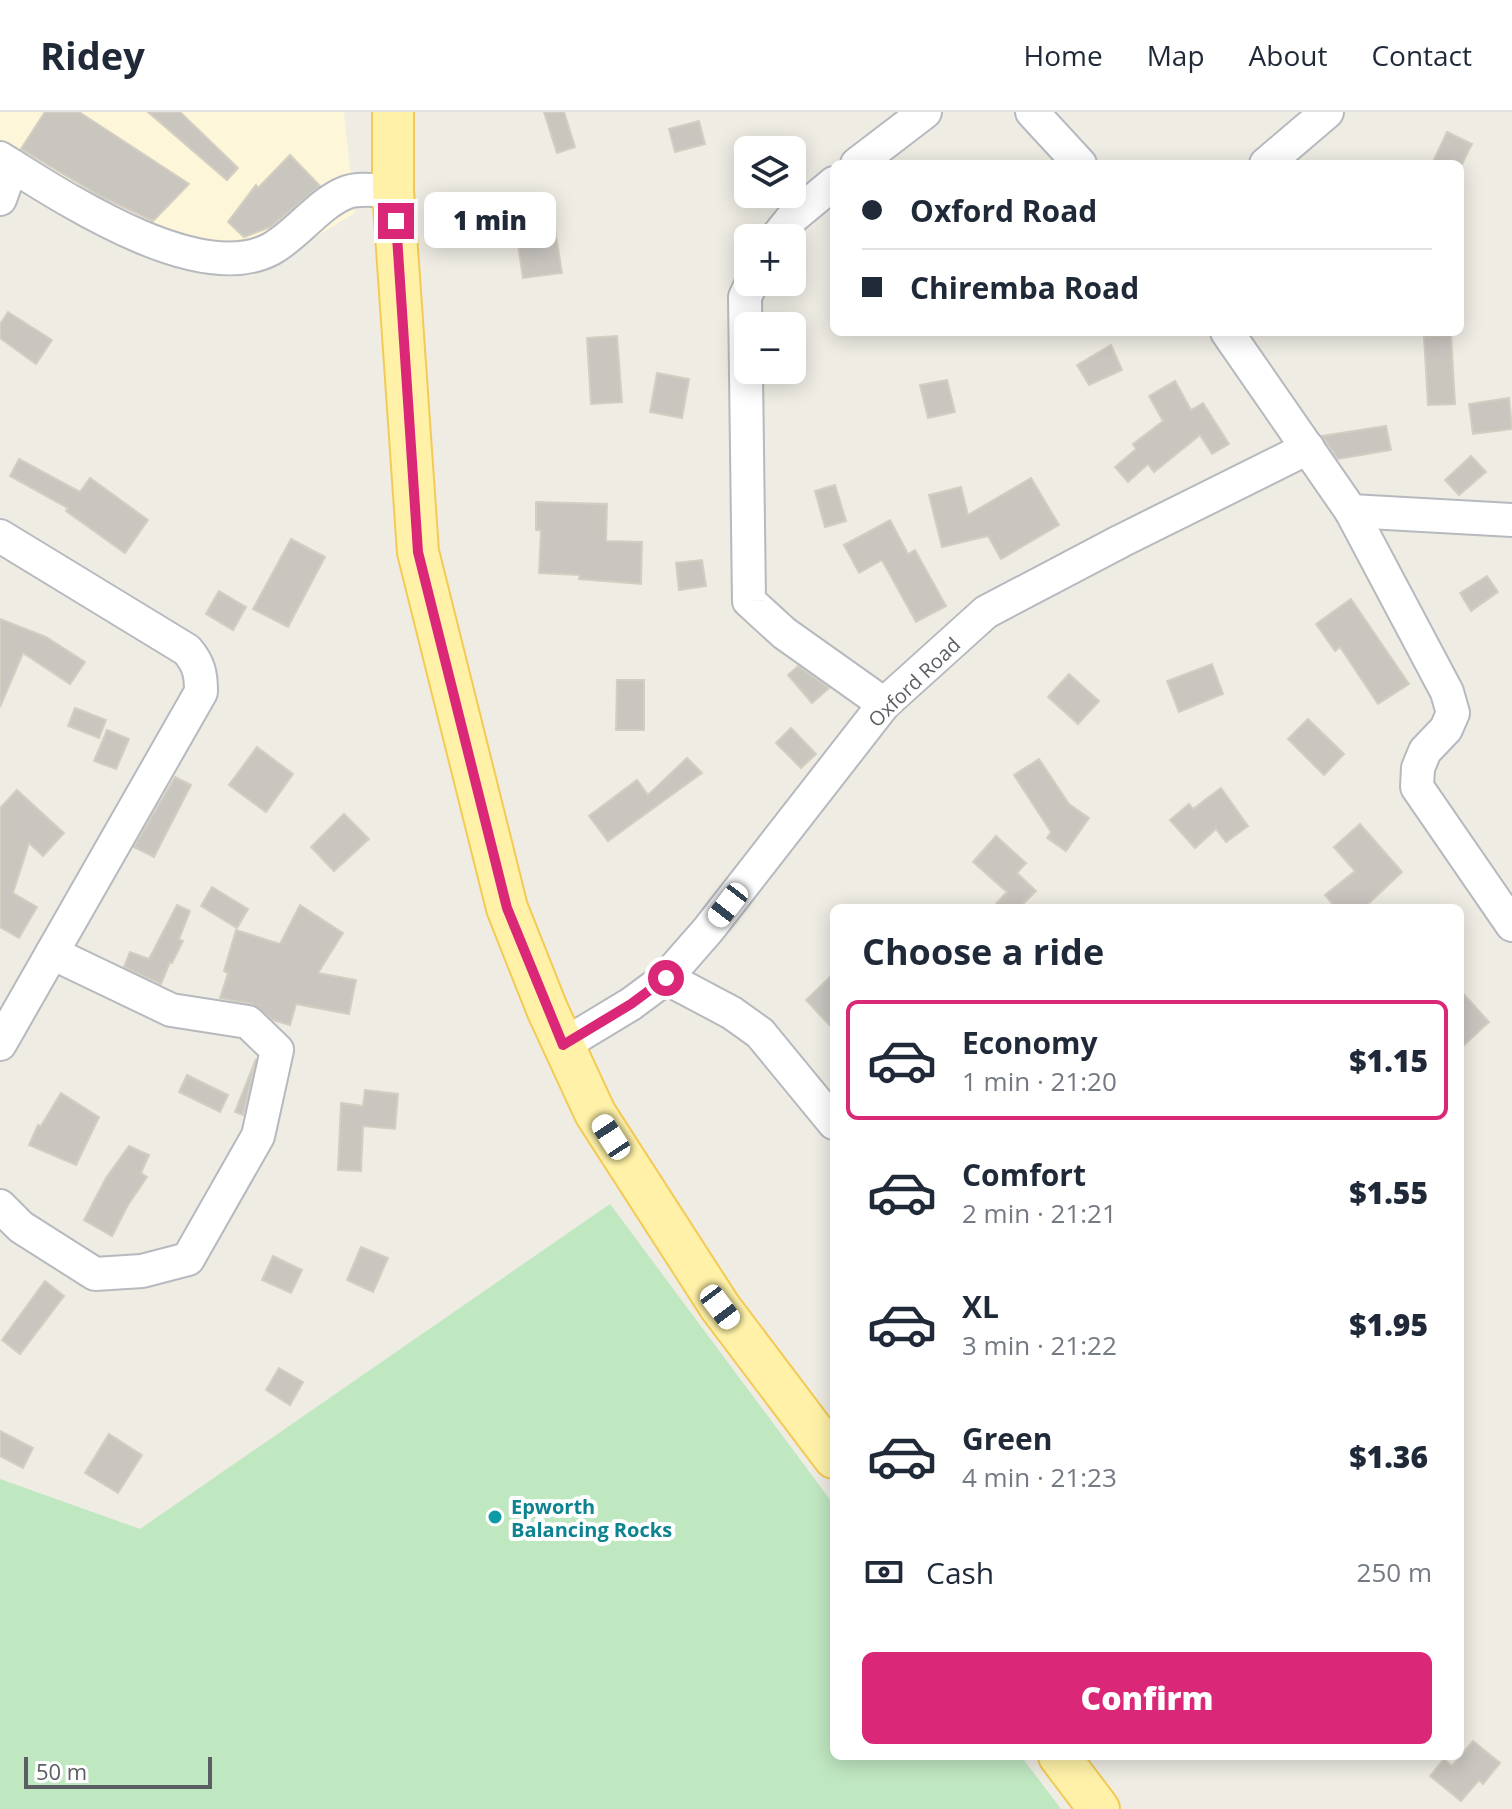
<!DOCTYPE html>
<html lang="en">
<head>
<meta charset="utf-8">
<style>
	:root { --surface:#fff; --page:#f6f6f7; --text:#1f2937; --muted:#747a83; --line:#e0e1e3; --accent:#db2777 }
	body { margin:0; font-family:"Open Sans",sans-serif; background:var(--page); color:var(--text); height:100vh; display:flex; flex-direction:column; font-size:30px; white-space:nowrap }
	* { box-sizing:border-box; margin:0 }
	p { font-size:26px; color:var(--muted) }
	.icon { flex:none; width:44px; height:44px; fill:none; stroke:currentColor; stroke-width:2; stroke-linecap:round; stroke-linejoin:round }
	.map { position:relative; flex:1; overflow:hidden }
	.sheet { position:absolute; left:830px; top:792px; width:634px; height:856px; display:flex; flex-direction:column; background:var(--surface); border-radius:12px; box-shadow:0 4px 20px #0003 }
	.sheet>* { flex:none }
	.top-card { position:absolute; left:830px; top:48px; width:634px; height:176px; border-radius:12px; box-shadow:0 4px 20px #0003; display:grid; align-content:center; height:176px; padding:0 32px; background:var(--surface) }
	.tools { position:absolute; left:734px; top:24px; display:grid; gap:16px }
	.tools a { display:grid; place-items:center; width:72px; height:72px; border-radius:12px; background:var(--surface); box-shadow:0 4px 20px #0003; font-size:40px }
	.scale { position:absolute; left:24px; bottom:20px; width:188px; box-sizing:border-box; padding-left:8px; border:4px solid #5b5f64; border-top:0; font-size:22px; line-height:28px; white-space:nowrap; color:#5b5f64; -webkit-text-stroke:6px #fff; paint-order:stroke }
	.end { position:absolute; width:36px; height:36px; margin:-18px; border:10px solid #db2777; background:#fff; box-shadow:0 0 0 4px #fff }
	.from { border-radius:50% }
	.bubble { position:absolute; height:56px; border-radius:12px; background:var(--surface); box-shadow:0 4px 20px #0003; font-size:26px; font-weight:800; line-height:56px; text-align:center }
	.car { position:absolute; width:24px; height:48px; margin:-24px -12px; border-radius:10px; box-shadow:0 0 6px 2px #0007; background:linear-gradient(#fff 24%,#345 0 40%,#fff 0 76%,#345 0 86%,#fff 0) }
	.top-card b { display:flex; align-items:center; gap:28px; height:76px; font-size:30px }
	.top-card b+b { border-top:2px solid var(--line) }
	.top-card i { width:20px; height:20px; background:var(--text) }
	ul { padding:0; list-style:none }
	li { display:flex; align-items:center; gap:24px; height:120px; margin:0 16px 12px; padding:0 16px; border:4px solid transparent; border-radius:12px }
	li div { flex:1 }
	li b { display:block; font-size:30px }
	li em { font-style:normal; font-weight:800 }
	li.current { border-color:var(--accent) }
	li>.icon { width:72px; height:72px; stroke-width:1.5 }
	h2 { padding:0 32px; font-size:36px; line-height:96px }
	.pay { display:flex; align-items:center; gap:20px; height:88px; padding:0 32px; font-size:30px }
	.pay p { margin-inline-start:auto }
	.action { display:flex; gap:16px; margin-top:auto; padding:16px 32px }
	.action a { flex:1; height:92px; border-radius:12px; background:var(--accent); color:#fff; font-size:32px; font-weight:800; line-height:92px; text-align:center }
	header { display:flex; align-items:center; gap:48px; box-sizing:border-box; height:112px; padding:0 40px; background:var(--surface); border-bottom:2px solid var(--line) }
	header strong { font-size:38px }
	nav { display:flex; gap:44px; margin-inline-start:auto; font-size:28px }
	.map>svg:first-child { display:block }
	.commercial { fill:#fef6d8 }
	.green { fill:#bfe7c0 }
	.building { fill:#c9c6c0; stroke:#d3cec1; stroke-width:2 }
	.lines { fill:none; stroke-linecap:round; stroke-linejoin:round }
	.minor-casing { stroke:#b6b9be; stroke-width:36 }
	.major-casing { stroke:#f4ca56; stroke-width:44 }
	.minor { stroke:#fff; stroke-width:32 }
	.major { stroke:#fff2a8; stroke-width:40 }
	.route { stroke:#db2777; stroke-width:10 }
	.culture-dot { fill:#0f9aa8; stroke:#fff; stroke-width:3 }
	.labels { text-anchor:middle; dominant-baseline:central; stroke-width:8; stroke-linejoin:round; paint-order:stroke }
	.street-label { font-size:20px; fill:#5b5f64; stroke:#fff }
	.culture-label { font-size:20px; font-weight:bold; fill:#0d838f; stroke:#fff; text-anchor:start }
</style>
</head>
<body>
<header>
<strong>Ridey</strong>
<nav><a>Home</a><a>Map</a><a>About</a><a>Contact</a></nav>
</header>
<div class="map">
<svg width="1512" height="1697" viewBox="0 0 1512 1697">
	<rect width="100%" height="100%" fill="#eeece3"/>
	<polygon class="commercial" points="0,0 344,0 355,101 253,163 157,149 0,57"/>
	<polygon class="green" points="610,1092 834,1393 834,1644 1021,1644 1061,1697 0,1697 0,1367 140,1417"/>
	<g class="building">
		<polygon points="45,0 79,0 189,72 153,109 102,85 21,37"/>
		<polygon points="148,0 180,0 238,56 227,68"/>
		<polygon points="544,0 564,0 575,35 557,41"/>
		<polygon points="699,9 705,32 675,40 669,17"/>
		<polygon points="1447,20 1472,32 1462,52 1432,52"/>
		<polygon points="290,43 320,74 270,115 244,125 228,110 256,73 258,76"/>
		<polygon points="551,92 562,161 523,166 513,98"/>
		<polygon points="8,200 52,228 36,252 0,226 0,212"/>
		<polygon points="1451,223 1455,292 1428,293 1424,225"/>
		<polygon points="617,224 622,290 591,292 587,226"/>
		<polygon points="1111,233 1122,258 1089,273 1077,253"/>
		<polygon points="657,261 689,267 682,306 650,300"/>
		<polygon points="947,268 955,300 928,306 920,273"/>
		<polygon points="1175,269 1191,298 1203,291 1229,332 1212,342 1200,323 1154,360 1148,352 1128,370 1115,355 1136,337 1133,332 1163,309 1149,284"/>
		<polygon points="1509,286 1512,317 1473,322 1469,292"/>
		<polygon points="1386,314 1391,338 1338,347 1322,324"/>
		<polygon points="1471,344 1486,360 1459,383 1445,368"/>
		<polygon points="19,347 80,380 90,366 148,408 125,441 66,399 68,396 10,364"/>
		<polygon points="1031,366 1059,413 1001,447 988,424 942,435 929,383 961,375 968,403"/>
		<polygon points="835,373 846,409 825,415 815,379"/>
		<polygon points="536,390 607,392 606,429 642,430 641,472 579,467 580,463 539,461 541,418 536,418"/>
		<polygon points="890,408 908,442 915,438 946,494 916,510 882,448 859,461 844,433"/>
		<polygon points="291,427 325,445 288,515 253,497"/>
		<polygon points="702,448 706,474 679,478 676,451"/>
		<polygon points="1487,464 1498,480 1471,499 1460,481"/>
		<polygon points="219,479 246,495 233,518 206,502"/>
		<polygon points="1351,487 1409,572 1378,592 1340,535 1335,539 1316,512"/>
		<polygon points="0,507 46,525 85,550 70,572 23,541 0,595"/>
		<polygon points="1212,552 1223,582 1179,600 1167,569"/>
		<polygon points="798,554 829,576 812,591 788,563"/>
		<polygon points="1069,562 1099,589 1078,612 1048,585"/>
		<polygon points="617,568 644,568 644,618 616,618"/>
		<polygon points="75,596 106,608 99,626 68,614"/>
		<polygon points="1308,607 1344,642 1324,663 1288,627"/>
		<polygon points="791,616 816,642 801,656 776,631"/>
		<polygon points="107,618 129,627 116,657 94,649"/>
		<polygon points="257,635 293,662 266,700 229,673"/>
		<polygon points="687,646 702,661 608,729 589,704 637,668 648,683"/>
		<polygon points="1039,647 1069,692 1089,706 1066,739 1047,726 1051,720 1014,663"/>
		<polygon points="175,665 191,673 154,745 134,735"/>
		<polygon points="1221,676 1248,714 1226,730 1216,717 1195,736 1170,708 1189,692 1193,697"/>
		<polygon points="17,678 64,721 43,744 29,731 13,781 37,795 19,826 0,815 0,696"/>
		<polygon points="344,702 369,727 334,759 311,735"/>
		<polygon points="1360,712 1402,760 1364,796 1336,796 1325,783 1355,759 1334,735"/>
		<polygon points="996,724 1026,751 1017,761 1036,779 1019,796 992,796 1007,780 973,750"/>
		<polygon points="212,775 248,797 237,816 201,794"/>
		<polygon points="177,793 190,799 179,827 183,829 172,851 170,850 161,872 124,855 130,840 149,847"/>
		<polygon points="300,793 343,821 318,861 356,868 349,902 296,892 290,913 273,908 252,892 220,886 228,861 224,859 236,818 280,832"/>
		<polygon points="834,861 834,918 806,888"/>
		<polygon points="1460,878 1489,910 1460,937"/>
		<polygon points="256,947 243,1003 235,1000"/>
		<polygon points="187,963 228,983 220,1000 179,980"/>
		<polygon points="365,978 398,982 395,1017 363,1014 361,1059 338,1058 341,991 363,994"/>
		<polygon points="61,981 99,1005 76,1053 29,1033 38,1013 41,1014"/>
		<polygon points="129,1034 149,1043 141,1061 147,1065 128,1093 112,1124 84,1108 106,1066"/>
		<polygon points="361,1135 388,1146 373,1180 347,1168"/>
		<polygon points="273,1144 302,1158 291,1181 262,1168"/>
		<polygon points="45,1169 64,1184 20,1242 2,1228"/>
		<polygon points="279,1256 303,1270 290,1293 266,1278"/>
		<polygon points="0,1319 33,1336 23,1356 0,1344"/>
		<polygon points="109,1322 142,1343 118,1381 85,1361"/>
		<polygon points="1473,1629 1500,1651 1483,1672 1479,1668 1461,1689 1430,1664 1444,1647 1452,1654"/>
	</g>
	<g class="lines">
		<g class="minor-casing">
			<g id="minor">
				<polyline points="1032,0 1080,52"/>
				<path d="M0 46C61 84 198 176 271 137 297 123 318 92 345 81 359 75 378 79 393 79"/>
				<polyline points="857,52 925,0"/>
				<polyline points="1266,52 1327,0"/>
				<polyline points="0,87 12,54"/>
				<polyline points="776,126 793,105 834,71"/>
				<polyline points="752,170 745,185 749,489 784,521 884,592"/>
				<polyline points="1227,220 1351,399 1512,408"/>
				<polyline points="1351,399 1447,580 1453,601 1446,617 1425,639 1418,656 1417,675 1512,813"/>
				<path d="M0 424 187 538C199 552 201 562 201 580L0 932"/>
				<polyline points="666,866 732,901 760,921 834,1011"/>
				<polyline points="563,933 631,892 666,866 708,818 884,592 986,500 1121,429 1308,336"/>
				<polyline points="0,1094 21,1115 95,1162 142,1159 188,1147 258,1024 277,938 248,910 171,898 52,841"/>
			</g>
		</g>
		<g class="major-casing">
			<g id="major">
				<polyline points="393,0 393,79 418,440 507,796 547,897 595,1001 720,1195 834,1346"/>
				<polyline points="1059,1644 1099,1697"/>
			</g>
		</g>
		<use href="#minor" class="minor"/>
		<use href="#major" class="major"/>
	</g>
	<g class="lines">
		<polyline class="route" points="396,109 418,440 507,796 563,933 631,892 666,866"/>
	</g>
	<circle class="culture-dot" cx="495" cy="1405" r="8"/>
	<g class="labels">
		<g class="street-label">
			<text transform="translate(914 570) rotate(-44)">Oxford Road</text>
		</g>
		<g class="culture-label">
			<text x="511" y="1394">Epworth<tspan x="511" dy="23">Balancing Rocks</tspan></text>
		</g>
	</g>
</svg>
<div class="tools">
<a><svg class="icon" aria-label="layers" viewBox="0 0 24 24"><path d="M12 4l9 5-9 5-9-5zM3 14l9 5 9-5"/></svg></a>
<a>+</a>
<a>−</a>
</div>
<div class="scale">50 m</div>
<i class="end from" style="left:666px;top:866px"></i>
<i class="end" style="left:396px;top:109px"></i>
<div class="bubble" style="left:424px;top:80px;width:132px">1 min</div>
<i class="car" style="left:728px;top:793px;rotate:218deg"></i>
<i class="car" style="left:611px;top:1025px;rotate:327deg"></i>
<i class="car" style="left:720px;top:1195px;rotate:143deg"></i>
<div class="top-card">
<b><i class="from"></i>Oxford Road</b>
<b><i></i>Chiremba Road</b>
</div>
<section class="sheet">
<h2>Choose a ride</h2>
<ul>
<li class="current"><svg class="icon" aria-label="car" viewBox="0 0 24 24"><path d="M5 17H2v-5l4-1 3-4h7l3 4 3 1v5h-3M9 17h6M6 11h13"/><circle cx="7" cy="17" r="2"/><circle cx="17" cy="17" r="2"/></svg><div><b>Economy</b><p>1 min · 21:20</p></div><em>$1.15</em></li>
<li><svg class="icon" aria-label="car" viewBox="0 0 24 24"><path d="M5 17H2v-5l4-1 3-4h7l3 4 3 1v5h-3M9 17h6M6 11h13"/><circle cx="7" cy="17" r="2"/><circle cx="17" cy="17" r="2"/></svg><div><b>Comfort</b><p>2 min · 21:21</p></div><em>$1.55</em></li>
<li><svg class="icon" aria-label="car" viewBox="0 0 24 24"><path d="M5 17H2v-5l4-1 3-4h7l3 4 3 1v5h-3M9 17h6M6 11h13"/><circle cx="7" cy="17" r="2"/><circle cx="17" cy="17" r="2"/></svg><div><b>XL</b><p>3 min · 21:22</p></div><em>$1.95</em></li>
<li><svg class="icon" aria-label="car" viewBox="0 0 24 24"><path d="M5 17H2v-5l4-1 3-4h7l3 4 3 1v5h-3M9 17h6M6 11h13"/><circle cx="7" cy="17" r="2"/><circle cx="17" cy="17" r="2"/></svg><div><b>Green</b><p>4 min · 21:23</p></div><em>$1.36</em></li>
</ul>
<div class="pay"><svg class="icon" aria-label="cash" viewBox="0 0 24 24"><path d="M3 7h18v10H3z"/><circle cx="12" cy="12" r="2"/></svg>Cash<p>250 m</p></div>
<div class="action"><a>Confirm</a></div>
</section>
</div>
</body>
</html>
